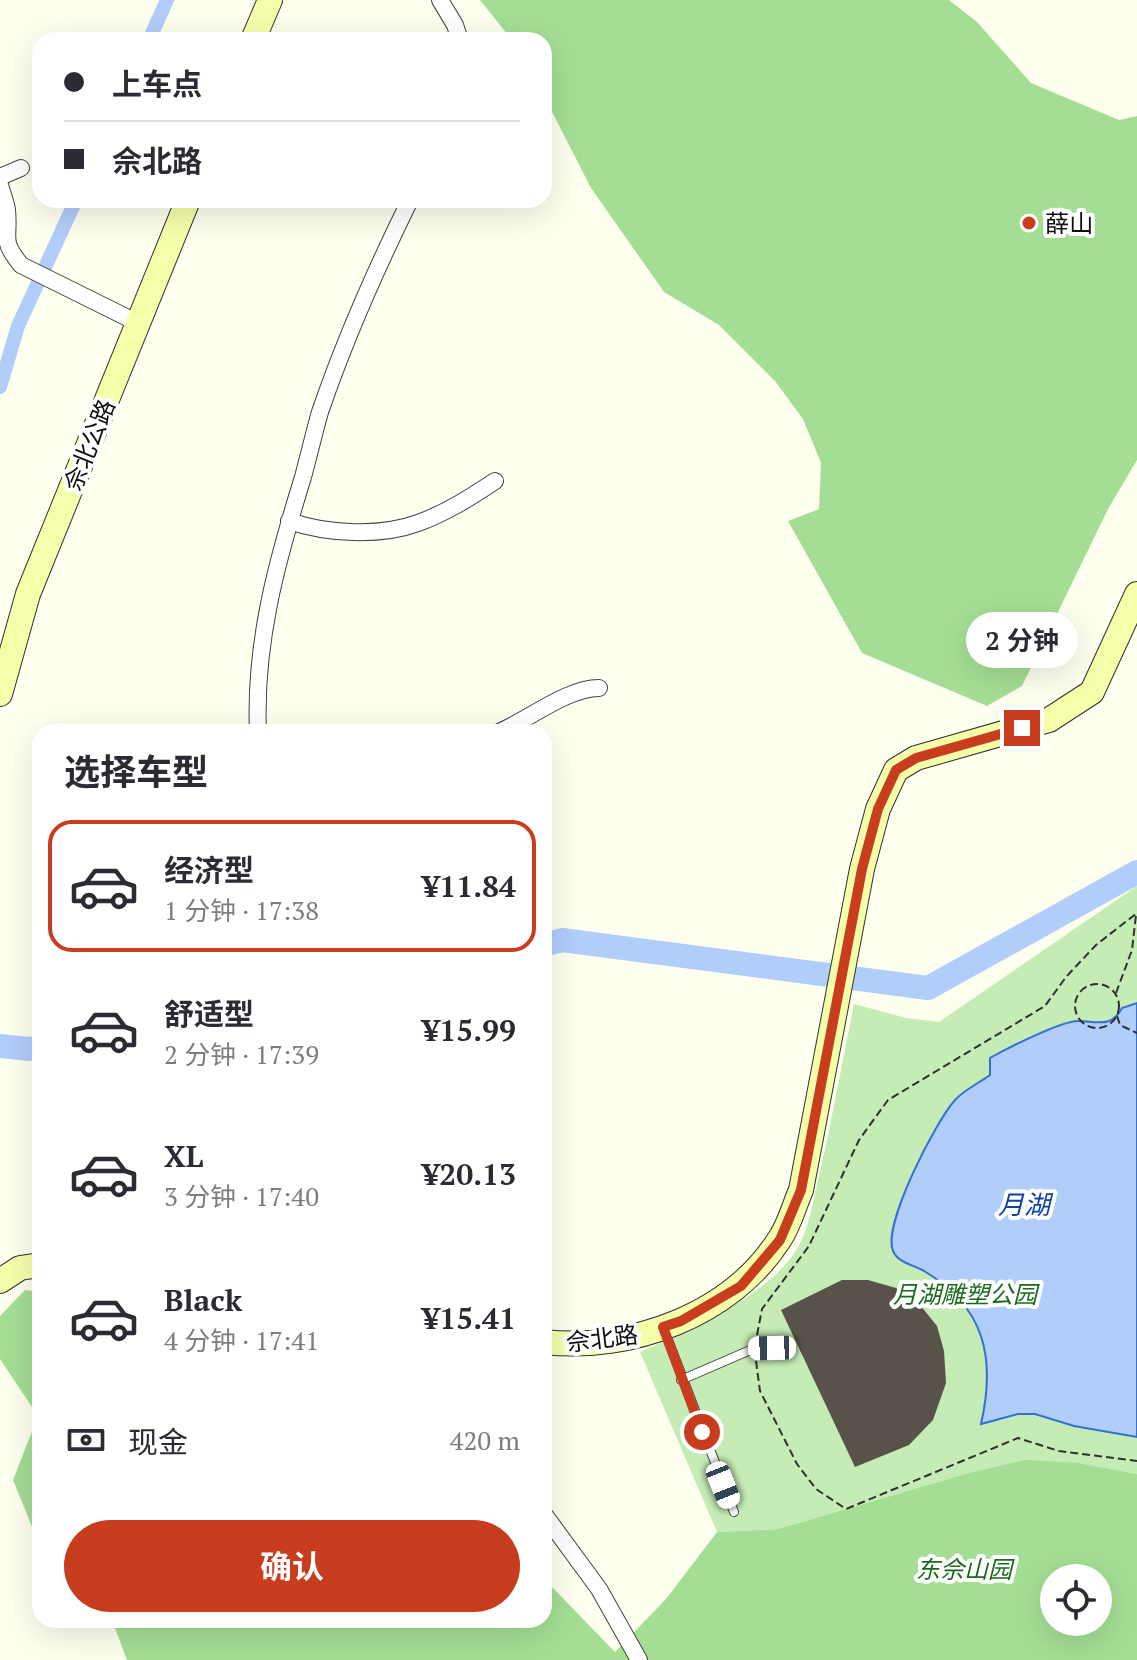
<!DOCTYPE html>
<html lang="zh">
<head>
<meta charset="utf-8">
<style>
	:root { --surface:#fff; --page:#f2f2f3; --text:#2b2b33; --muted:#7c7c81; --line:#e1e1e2; --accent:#c73d1d }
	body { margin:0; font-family:"PT Serif","Noto Sans SC",serif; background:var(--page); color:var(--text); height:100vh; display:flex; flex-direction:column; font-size:30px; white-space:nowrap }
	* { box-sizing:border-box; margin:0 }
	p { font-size:26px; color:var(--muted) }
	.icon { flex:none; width:44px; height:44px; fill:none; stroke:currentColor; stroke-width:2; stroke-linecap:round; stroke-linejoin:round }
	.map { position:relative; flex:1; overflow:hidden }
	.drawer { position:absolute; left:32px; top:724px; width:520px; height:904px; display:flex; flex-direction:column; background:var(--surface); border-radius:24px; box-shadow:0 8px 32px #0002 }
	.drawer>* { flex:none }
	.hud { position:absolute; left:32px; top:32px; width:520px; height:176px; border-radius:24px; box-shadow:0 8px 32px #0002; display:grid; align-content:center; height:176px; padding:0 32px; background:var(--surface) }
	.fabs { position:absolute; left:1040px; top:1564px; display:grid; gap:16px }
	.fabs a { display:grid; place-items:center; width:72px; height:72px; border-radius:50%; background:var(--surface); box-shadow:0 8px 32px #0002; font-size:40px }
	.end { position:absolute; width:36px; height:36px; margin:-18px; border:10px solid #c73d1d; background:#fff; box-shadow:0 0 0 4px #fff }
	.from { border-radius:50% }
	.bubble { position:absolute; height:56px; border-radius:28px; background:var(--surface); box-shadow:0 8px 32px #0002; font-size:26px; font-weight:700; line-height:56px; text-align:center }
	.car { position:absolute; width:24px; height:48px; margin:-24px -12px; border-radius:10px; box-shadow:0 0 6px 2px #0007; background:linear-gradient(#fff 24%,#345 0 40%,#fff 0 76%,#345 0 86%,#fff 0) }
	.hud b { display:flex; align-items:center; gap:28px; height:76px; font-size:30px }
	.hud b+b { border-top:2px solid var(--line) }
	.hud i { width:20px; height:20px; background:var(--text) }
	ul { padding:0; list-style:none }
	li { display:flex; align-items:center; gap:24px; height:132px; margin:0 16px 12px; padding:0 16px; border:4px solid transparent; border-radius:24px }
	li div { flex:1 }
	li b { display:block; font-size:30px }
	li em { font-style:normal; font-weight:700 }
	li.active { border-color:var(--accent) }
	li>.icon { width:72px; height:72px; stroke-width:1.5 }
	h2 { padding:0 32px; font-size:36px; line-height:96px }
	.pay { display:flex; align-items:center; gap:20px; height:88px; padding:0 32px; font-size:30px }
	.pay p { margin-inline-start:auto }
	.primary-button { display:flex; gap:16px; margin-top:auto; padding:16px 32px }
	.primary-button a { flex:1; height:92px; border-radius:48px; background:var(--accent); color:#fff; font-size:32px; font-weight:700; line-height:92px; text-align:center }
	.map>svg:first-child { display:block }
	.green { fill:#c6ecb6 }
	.forest { fill:#a4de95; fill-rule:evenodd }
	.water { fill:#b1cdfa; stroke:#336fd5; stroke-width:2 }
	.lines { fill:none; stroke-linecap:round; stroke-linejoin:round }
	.canal { stroke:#b1cdfa; stroke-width:14 }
	.river { stroke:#b1cdfa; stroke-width:24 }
	.building { fill:#58524a }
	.lane-casing { stroke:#414141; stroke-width:10 }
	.street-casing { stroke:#414141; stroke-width:18 }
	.secondary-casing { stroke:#303030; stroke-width:26 }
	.path { stroke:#303030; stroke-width:2; stroke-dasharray:8 4; stroke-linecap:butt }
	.lane { stroke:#fff; stroke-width:8 }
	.street { stroke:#fff; stroke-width:16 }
	.secondary { stroke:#f5ffaa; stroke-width:24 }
	.route { stroke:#c73d1d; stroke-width:10 }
	.poi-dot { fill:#c73d1d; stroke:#fff; stroke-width:3 }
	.labels { text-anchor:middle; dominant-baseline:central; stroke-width:8; stroke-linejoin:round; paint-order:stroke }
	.poi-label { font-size:24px; fill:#0e0e0e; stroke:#fff; text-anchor:start }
	.street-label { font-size:24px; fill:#0e0e0e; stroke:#fff }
	.park-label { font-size:24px; font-style:italic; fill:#1a6a1c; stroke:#fff }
	.water-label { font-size:26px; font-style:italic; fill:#0f42a8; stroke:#fff }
</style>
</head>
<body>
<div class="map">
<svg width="1137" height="1660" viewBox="0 0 1137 1660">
	<rect width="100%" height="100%" fill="#feffef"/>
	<path class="green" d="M1137 886V1474L1079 1463 965 1474 778 1529 717 1532 640 1352C686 1331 758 1300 790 1259 807 1239 811 1209 817 1185 831 1125 842 1064 854 1004L906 1018 939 1022Z"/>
	<g class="forest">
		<polygon points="480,0 949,0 977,22 1031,83 1119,120 1137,116 1137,460 1108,509 1022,686 987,706 862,653 788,521 819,509 821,463 803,419 775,381 719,325 664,292 591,188 544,96 544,40 512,40"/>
		<polygon points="25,1290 40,1292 40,1538 35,1534 13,1480 38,1416 0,1359 0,1316"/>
		<path d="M1024 1460 1079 1463 1137 1474V1660H127L112 1620H544V1583L550 1585 615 1652 666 1599 717 1532 778 1529 965 1474ZM1054 1578H1098V1622H1054Z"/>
	</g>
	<path class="water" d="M1137 1003V1437L1074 1426 1035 1414H1018L981 1424C996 1358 985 1307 924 1271 914 1265 898 1263 893 1251 882 1225 936 1121 955 1100 964 1090 979 1083 990 1075V1058C1006 1049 1061 1021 1078 1021 1096 1021 1111 1029 1122 1008Z"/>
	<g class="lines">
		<g class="canal">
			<polyline points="149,40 167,0"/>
			<polyline points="0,387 18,326 76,200"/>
		</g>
		<g class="river">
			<polyline points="544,945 562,940 928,988 1137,872"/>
			<polyline points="0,1046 29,1049 40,1047"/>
		</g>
	</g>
	<polygon class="building" points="842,1280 868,1280 896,1288 920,1305 937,1326 944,1351 946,1383 933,1420 909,1445 855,1467 781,1310"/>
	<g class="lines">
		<g class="lane-casing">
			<g id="lane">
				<polyline points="665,1332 734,1512"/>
				<polyline points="681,1380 755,1348 790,1347"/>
			</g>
		</g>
		<g class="street-casing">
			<g id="street">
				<polyline points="440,0 455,25 460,40"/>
				<polyline points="0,177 21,168"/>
				<path d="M0 185C2 193 6 202 7 210 10 240 0 239 21 265L138 323"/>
				<path d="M289 521C327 534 380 537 418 523 446 513 471 497 495 481"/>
				<path d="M258 732C254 643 277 561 303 477 309 455 314 433 320 412 345 339 376 269 410 200"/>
				<path d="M499 732C528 720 567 688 599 688"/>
				<polyline points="544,1514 599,1589 639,1660"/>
			</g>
		</g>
		<g class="secondary-casing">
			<g id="secondary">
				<polyline points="253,40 270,0"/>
				<polyline points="0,694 28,594 188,200"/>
				<polyline points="0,1281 20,1268 40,1265"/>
				<path d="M544 1342C630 1352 731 1315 779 1240 789 1226 794 1206 801 1190L862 869 878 809 896 770 916 758 1049 720 1092 692 1137 594"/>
			</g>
		</g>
		<g class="path">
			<circle cx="1097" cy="1006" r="22"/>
			<polyline points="1116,993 1132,950 1136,915"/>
			<polyline points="1117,1016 1120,1025 1137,1033"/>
			<polyline points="757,1335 762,1309 809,1246 859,1140 888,1100 1045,1006 1066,977 1096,945 1137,913"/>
			<polyline points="756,1361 760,1391 797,1464 816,1489 846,1509 1018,1438 1059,1451 1137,1461"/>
		</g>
		<use href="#lane" class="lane"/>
		<use href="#street" class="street"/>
		<use href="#secondary" class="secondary"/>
	</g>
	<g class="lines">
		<polyline class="route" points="702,1432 663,1327 681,1321 741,1286 780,1240 801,1190 862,869 878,809 896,770 916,758 1022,728"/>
	</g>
	<circle class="poi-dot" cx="1029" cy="223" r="8"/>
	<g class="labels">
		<g class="poi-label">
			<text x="1045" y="223">薛山</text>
		</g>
		<g class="street-label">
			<text transform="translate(89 445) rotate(-68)">佘北公路</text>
			<text transform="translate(602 1338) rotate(-7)">佘北路</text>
		</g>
		<g class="park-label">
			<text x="965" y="1294">月湖雕塑公园</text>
			<text x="964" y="1569">东佘山园</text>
		</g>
		<g class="water-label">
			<text x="1024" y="1204">月湖</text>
		</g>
	</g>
</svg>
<div class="fabs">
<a><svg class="icon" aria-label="locate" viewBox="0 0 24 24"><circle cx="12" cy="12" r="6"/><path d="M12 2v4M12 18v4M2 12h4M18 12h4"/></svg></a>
</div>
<i class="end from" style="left:702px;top:1432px"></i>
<i class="end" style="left:1022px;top:728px"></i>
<div class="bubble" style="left:966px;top:612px;width:112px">2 分钟</div>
<i class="car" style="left:772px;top:1348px;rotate:269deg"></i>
<i class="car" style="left:723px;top:1485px;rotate:158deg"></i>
<div class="hud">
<b><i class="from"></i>上车点</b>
<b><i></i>佘北路</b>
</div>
<section class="drawer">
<h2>选择车型</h2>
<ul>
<li class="active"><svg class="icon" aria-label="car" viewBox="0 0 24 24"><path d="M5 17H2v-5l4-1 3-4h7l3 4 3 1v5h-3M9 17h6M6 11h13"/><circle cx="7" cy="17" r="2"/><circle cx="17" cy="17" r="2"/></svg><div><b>经济型</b><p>1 分钟 · 17:38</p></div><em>¥11.84</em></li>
<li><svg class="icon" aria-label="car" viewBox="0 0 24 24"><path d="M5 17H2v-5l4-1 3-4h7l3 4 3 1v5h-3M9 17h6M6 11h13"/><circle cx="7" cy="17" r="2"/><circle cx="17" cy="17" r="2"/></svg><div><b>舒适型</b><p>2 分钟 · 17:39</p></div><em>¥15.99</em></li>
<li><svg class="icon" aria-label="car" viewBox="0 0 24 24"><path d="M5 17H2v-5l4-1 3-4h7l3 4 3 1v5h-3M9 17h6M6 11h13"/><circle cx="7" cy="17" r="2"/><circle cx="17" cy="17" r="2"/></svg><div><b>XL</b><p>3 分钟 · 17:40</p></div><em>¥20.13</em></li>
<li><svg class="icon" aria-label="car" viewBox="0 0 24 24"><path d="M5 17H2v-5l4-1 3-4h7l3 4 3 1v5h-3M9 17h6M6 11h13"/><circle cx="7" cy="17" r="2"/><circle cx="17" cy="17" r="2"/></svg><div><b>Black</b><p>4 分钟 · 17:41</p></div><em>¥15.41</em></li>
</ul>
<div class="pay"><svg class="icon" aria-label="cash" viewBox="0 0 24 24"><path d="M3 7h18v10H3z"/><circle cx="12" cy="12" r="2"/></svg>现金<p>420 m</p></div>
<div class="primary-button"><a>确认</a></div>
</section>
</div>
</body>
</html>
